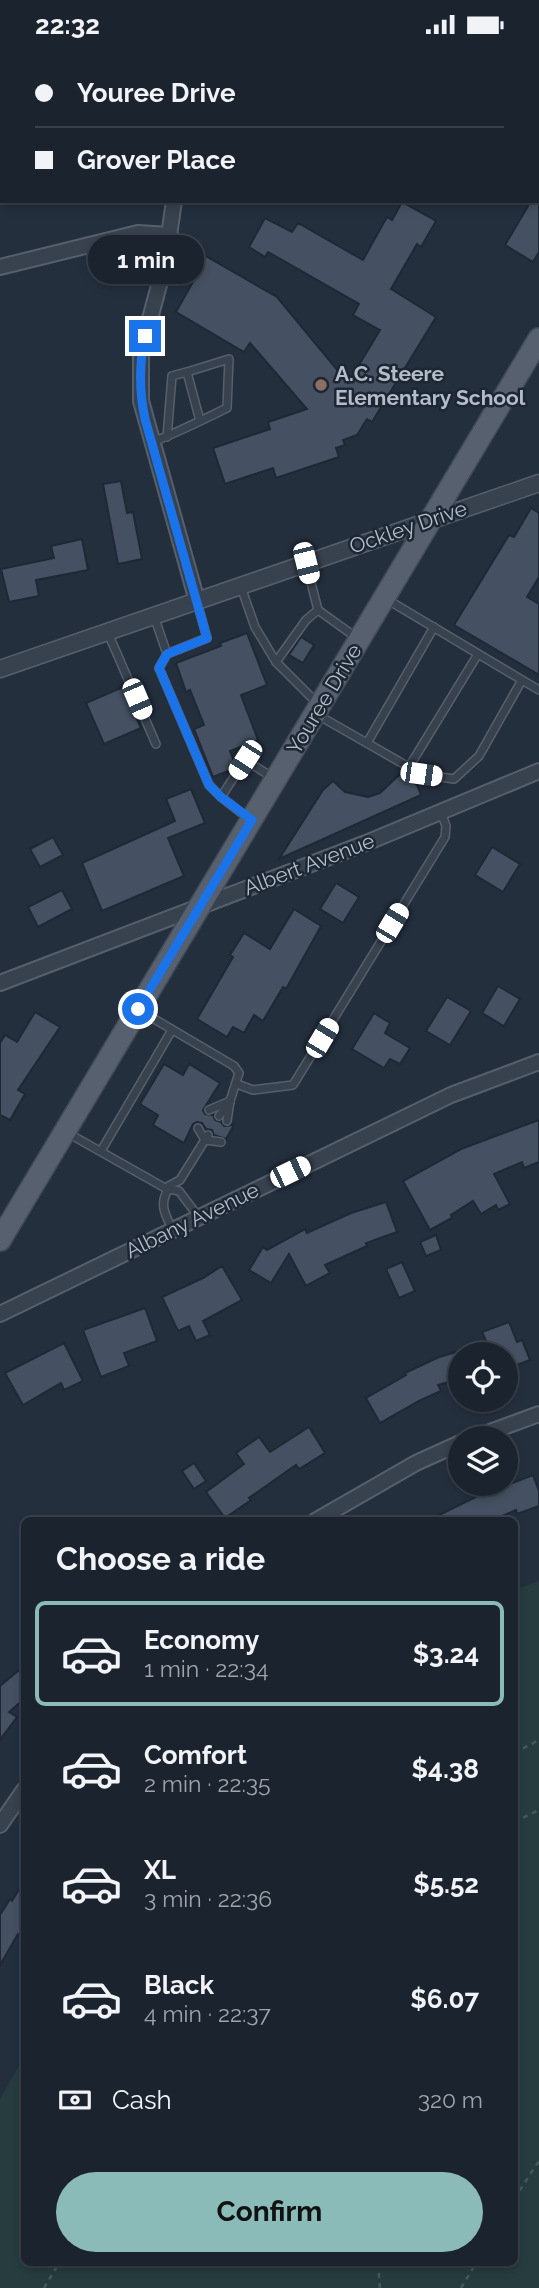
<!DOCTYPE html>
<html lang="en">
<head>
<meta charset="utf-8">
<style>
	:root { --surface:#1b232e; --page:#282f3a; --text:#f1f3f6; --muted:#a0a4aa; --line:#39404a; --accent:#8bbbb9 }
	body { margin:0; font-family:Raleway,sans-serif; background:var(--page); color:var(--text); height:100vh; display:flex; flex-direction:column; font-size:26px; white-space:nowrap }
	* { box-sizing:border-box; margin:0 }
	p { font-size:23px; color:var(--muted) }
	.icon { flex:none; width:38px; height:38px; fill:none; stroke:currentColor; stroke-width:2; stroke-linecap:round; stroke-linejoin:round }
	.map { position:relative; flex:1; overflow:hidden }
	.panel { position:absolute; left:21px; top:1468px; width:497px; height:749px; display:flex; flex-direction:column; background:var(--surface); border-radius:10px; box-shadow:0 4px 10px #0003,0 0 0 2px var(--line) }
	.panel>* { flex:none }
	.hud { position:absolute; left:0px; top:0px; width:539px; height:154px; box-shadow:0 4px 10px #0003,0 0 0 2px var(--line); display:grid; align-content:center; height:154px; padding:0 35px; background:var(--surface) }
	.tools { position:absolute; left:448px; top:1293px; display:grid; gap:14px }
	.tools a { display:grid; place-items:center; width:70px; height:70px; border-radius:50%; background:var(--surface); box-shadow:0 4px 10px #0003,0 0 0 2px var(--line); font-size:35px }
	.end { position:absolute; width:32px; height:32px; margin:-16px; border:9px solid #1a73e8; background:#fff; box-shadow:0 0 0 4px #fff }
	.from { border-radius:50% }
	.bubble { position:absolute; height:49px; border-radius:24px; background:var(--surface); box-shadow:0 4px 10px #0003,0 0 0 2px var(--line); font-size:23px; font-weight:700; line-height:49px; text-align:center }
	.car { position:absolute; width:21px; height:42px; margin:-21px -10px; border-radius:9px; box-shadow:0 0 5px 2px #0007; background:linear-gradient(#fff 24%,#345 0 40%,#fff 0 76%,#345 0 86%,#fff 0) }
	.hud b { display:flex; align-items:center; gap:24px; height:66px; font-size:26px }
	.hud b+b { border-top:2px solid var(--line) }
	.hud i { width:18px; height:18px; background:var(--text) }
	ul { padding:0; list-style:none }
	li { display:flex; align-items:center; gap:21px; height:105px; margin:0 14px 10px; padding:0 21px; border:4px solid transparent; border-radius:10px }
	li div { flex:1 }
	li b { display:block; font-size:26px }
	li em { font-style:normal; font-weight:700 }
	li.on { border-color:var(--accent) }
	li>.icon { width:63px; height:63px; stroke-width:1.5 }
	h2 { padding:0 35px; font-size:32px; line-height:84px }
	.pay { display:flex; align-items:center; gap:18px; height:77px; padding:0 35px; font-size:26px }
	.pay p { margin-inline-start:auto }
	.action { display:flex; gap:14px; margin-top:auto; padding:14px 35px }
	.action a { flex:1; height:80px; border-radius:42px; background:var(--accent); color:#111; font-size:28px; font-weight:700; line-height:80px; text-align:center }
	.status { display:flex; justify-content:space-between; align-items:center; height:49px; padding:0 35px; background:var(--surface); direction:ltr }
	.status svg { height:19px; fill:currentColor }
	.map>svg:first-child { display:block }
	.green { fill:#263c3f }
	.building { fill:#455162; stroke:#1f2835; stroke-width:2 }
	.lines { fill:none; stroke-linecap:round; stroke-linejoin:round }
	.service-casing { stroke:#565f6c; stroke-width:10 }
	.minor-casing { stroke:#565f6c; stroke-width:18 }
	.tertiary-casing { stroke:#565f6c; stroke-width:19 }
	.primary-casing { stroke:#414a57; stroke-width:24 }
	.path { stroke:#44595c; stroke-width:2.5; stroke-dasharray:5 5; stroke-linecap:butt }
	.service { stroke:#38414e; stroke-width:7 }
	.minor { stroke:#38414e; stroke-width:14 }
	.tertiary { stroke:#38414e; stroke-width:16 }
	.primary { stroke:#56606e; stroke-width:21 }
	.route { stroke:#1a73e8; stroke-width:9 }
	.education-dot { fill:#8d6e63; stroke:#1d2633; stroke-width:2.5 }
	.labels { text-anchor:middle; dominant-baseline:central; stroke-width:5; stroke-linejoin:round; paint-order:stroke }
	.poi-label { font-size:21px; font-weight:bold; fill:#b4bcc9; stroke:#1d2633; text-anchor:start }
	.street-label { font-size:21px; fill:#b4bcc9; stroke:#1d2633 }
</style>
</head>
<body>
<div class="status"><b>22:32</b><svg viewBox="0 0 49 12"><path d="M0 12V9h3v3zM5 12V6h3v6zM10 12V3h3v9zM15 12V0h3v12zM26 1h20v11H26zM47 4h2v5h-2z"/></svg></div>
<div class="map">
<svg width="539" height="2239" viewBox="0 0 539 2239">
	<rect width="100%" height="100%" fill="#242f3e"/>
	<g class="green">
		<polygon points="181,0 539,0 539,136 537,2 181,2"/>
		<polygon points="539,1532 539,2239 0,2239 0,2050 24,2008 24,2214 514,2214 514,1541"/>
	</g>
	<g class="building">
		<polygon points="539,138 539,203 533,213 505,196 531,152 537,152"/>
		<polygon points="402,153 436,172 421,198 417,195 391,240 436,268 372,373 367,370 357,386 343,391 345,396 336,399 339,408 276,429 273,419 225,435 213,399 270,380 268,373 307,360 250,294 244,303 176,263 194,231 190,228 202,205 277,248 348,334 380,281 353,266 359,255 268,203 265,208 249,198 265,169 292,183 298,174 363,211 387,168 392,171"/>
		<polygon points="121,432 127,464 133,463 142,510 118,515 103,435"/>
		<polygon points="531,459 539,464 539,528 527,548 539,555 539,626 454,576 509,486 514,488"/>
		<polygon points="82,490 88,521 36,531 39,547 9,553 1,520 54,509 51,497"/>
		<polygon points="247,584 267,636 241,646 258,691 230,702 235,714 231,721 213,728 194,680 204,676 190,641 186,643 176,614 221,597 220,594"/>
		<polygon points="301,588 314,596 303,614 289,606"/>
		<polygon points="123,638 141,679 104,695 86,654"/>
		<polygon points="399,726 417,736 421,746 279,810 323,741 333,732 345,743 368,748 380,744"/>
		<polygon points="191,740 205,774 168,789 184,827 102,862 82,814 175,772 166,750"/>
		<polygon points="53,788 63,806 40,818 30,800"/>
		<polygon points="492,798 520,815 503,843 475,826"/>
		<polygon points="336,834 359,848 343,874 320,860"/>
		<polygon points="62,841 72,860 38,878 28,858"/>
		<polygon points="294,860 321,877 286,940 283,938 263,972 254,966 244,984 233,978 227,988 197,970 233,908 230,906 244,884 270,900"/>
		<polygon points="498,937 520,950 504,977 482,964"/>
		<polygon points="447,948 471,962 450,996 426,982"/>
		<polygon points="35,963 60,978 18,1041 25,1045 10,1071 0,1066 0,994 5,986 17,993"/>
		<polygon points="374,964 390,974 385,984 410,999 400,1015 390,1010 384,1019 352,1000"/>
		<polygon points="164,1015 183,1026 189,1015 220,1034 203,1061 205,1065 213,1066 215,1071 221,1073 224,1077 234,1076 226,1090 214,1086 212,1081 206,1080 202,1074 197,1073 193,1075 184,1094 153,1076 158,1066 140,1055"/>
		<polygon points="539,1071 539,1113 524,1119 522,1113 494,1125 510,1155 498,1161 496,1156 481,1165 473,1152 451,1166 452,1169 430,1181 403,1132 461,1100"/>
		<polygon points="386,1153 397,1183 366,1194 367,1197 325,1216 330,1224 306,1237 289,1205 271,1234 249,1221 263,1198 267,1201 305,1180 307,1184 351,1164"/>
		<polygon points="436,1186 441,1201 426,1207 420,1193"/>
		<polygon points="402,1213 415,1242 399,1249 386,1220"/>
		<polygon points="222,1217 242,1251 203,1272 210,1286 196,1292 189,1277 178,1282 162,1248 203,1229"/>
		<polygon points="145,1259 157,1292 124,1304 129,1317 101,1328 83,1281"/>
		<polygon points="509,1273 517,1293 522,1291 530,1311 511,1318 506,1306 461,1306 461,1302 487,1294 482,1283"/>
		<polygon points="64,1294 83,1332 64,1341 61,1334 23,1356 5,1324"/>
		<polygon points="460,1302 460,1330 438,1336 441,1342 419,1352 380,1374 366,1349 406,1326 405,1324 439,1308"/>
		<polygon points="309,1378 325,1404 299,1420 296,1416 249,1449 251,1451 225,1469 206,1443 244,1415 236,1404 259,1388 270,1403"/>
		<polygon points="194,1414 206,1432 194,1440 182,1422"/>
		<polygon points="533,1426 539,1442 539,1457 517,1465 516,1461 491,1472 427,1472 496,1438 497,1440"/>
		<polygon points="24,1617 24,1650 9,1663 17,1668 0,1691 0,1637"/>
		<polygon points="24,1832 24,1889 18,1885 0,1916 0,1866 10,1850 12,1852"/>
	</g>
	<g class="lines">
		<g class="service-casing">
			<g id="service">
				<polyline points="237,2 237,0"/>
				<polyline points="167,388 172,327 187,323"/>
				<path d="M152 393C177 384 202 371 227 359L229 310 187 323 200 372"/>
				<polyline points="306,514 318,561"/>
				<polyline points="241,538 255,578 276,613"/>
				<polyline points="197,553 207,589 167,605 159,619 209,736 221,748 248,769"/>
				<polyline points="154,567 167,605"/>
				<polyline points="108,584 156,695"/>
				<polyline points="522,631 539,641"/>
				<polyline points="317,654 276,613 306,571 318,561 357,589"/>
				<polyline points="316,665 421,725 454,730 479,707 522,631 388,551"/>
				<polyline points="367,694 434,578"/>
				<polyline points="409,718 478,605"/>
				<polyline points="221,748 245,711 275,730"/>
				<polyline points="139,961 234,1017 239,1024 230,1052 227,1072"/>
				<polyline points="237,1035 253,1041 293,1036 445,788 446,777 441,763"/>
				<polyline points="209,1061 230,1052"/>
				<polyline points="219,1067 230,1053"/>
				<polyline points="198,1079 205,1091 221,1093"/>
				<polyline points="66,1083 165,1139 179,1142 198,1167"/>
				<polyline points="101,1102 172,981"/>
				<polyline points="165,1139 180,1131 208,1086"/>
				<path d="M168 1141C159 1155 165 1165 172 1180"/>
			</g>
		</g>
		<g class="minor-casing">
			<g id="minor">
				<polyline points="182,2 182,0"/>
				<polyline points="174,152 165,214 141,303 141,352 197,552"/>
				<polyline points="0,218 138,184 170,186"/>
				<polyline points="0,934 366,794 539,722"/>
				<polyline points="0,1265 451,1046 539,1013"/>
				<polyline points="471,1390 539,1365"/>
				<polyline points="315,1472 416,1414 460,1394"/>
				<polyline points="0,1776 24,1741"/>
			</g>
		</g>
		<g class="tertiary-casing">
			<polyline id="tertiary" points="0,620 539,434"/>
		</g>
		<g class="primary-casing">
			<polyline id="primary" points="0,1191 539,290"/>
		</g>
		<g class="path">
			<polyline points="344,0 346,2"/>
			<polyline points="537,42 539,41"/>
			<polyline points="537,51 539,51"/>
			<polyline points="514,1704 539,1691"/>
			<polyline points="514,1773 539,1761"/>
			<polyline points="514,2150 539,2112"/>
			<polyline points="378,2214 380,2239"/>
			<polyline points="44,2239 59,2214"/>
			<polyline points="461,2239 476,2214"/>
		</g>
		<use href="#service" class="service"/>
		<use href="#minor" class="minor"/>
		<use href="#tertiary" class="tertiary"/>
		<use href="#primary" class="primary"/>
	</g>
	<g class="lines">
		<path class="route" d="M138 960 252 771 221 748 209 736 159 619 167 605 207 589 145 370C139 342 139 315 145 287"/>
	</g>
	<circle class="education-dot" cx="321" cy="336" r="7"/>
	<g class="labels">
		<g class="poi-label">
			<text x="335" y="324">A.C. Steere<tspan x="335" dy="24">Elementary School</tspan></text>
		</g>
		<g class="street-label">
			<text transform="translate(408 478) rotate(-19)">Ockley Drive</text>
			<text transform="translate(324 650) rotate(-59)">Youree Drive</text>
			<text transform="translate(309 815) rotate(-21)">Albert Avenue</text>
			<text transform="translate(192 1171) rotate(-26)">Albany Avenue</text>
		</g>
	</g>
</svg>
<div class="tools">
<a><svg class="icon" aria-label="locate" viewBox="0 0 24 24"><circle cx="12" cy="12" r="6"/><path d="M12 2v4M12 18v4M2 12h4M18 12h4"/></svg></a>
<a><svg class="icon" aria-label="layers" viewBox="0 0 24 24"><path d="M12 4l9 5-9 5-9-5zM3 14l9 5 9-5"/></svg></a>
</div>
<i class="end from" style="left:138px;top:960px"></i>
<i class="end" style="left:145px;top:287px"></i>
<div class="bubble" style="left:88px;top:186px;width:116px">1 min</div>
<i class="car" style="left:306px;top:514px;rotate:166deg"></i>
<i class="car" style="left:137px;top:650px;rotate:157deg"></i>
<i class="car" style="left:245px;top:711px;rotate:213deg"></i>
<i class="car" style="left:421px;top:725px;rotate:98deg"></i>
<i class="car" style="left:392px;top:874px;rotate:31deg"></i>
<i class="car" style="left:322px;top:989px;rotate:31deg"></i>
<i class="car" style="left:290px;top:1123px;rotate:64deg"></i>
<div class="hud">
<b><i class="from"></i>Youree Drive</b>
<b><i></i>Grover Place</b>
</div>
<section class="panel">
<h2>Choose a ride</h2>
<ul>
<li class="on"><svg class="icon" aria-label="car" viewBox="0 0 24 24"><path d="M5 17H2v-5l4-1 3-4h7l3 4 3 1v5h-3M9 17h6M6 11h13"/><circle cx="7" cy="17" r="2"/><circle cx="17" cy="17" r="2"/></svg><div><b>Economy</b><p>1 min · 22:34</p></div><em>$3.24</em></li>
<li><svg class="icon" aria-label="car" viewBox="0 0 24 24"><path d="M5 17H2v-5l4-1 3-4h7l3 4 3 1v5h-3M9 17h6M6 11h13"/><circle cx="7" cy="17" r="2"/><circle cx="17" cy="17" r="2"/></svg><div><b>Comfort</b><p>2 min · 22:35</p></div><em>$4.38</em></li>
<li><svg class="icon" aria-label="car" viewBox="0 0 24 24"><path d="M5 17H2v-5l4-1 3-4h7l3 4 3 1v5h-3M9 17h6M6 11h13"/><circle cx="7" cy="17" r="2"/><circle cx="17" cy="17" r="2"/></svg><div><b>XL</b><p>3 min · 22:36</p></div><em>$5.52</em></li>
<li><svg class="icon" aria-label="car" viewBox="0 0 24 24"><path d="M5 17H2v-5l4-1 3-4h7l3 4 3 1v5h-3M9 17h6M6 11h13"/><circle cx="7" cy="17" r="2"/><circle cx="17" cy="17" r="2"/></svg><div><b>Black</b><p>4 min · 22:37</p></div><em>$6.07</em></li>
</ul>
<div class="pay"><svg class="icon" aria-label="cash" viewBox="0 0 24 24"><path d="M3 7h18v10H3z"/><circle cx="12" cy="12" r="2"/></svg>Cash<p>320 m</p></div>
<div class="action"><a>Confirm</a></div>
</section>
</div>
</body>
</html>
